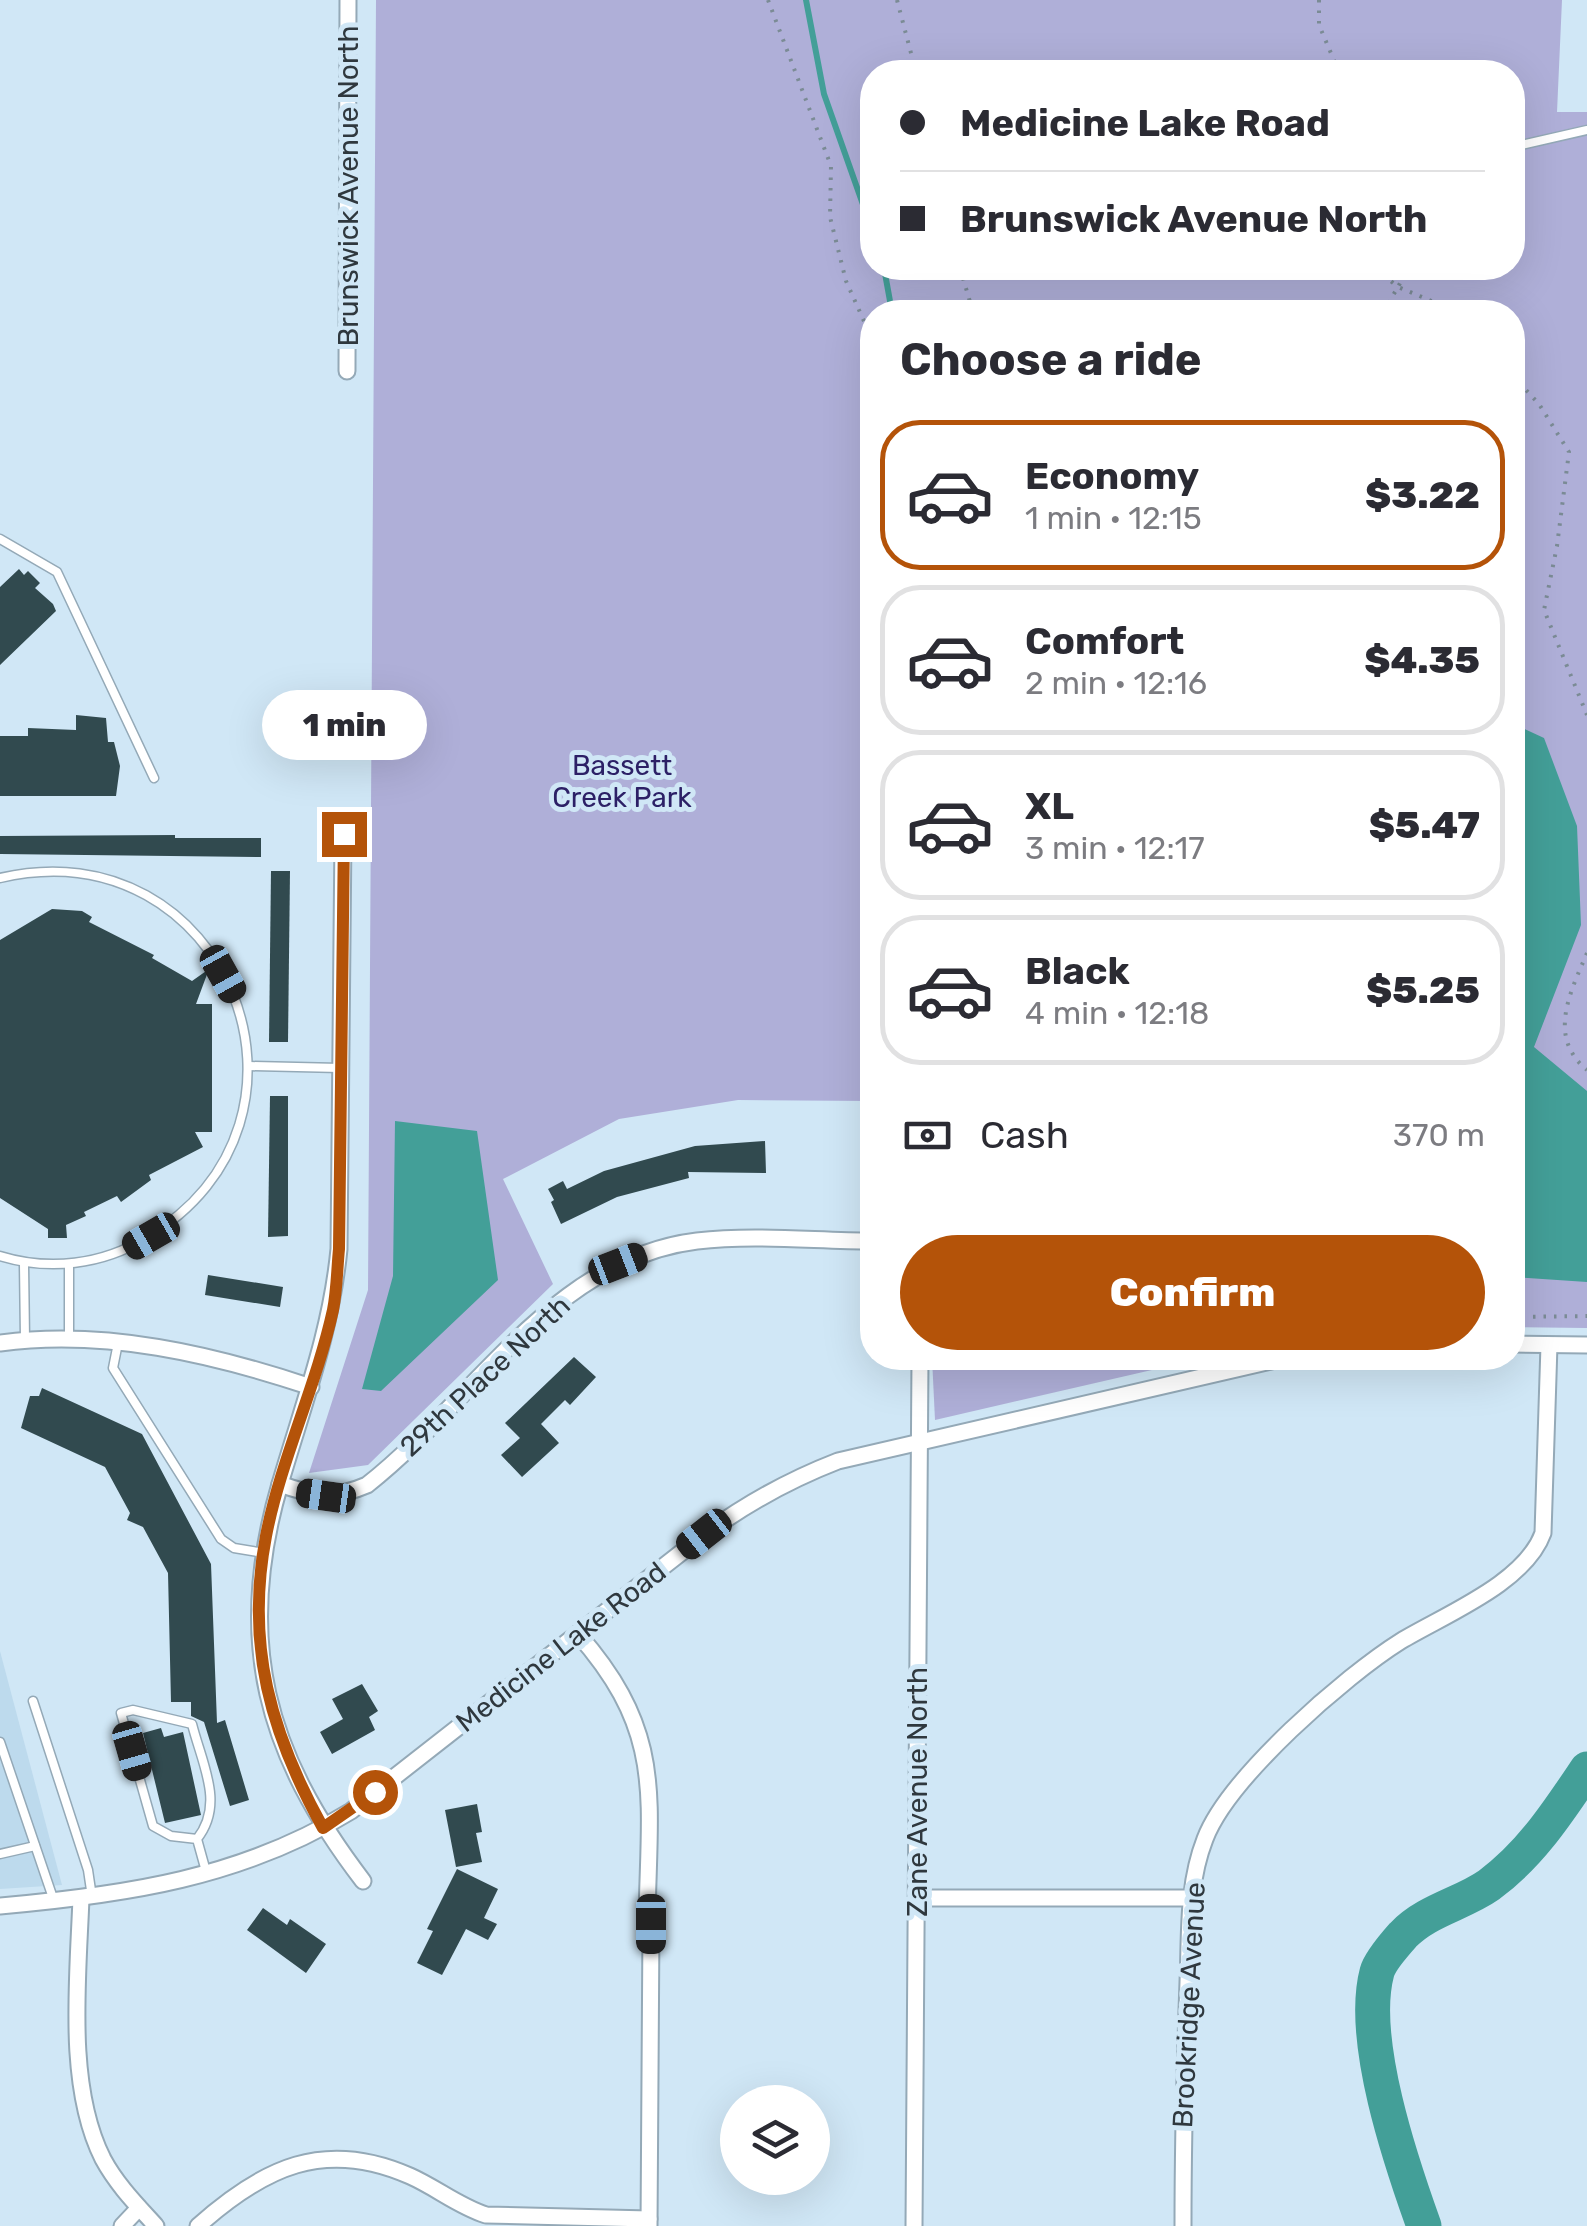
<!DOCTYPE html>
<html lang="en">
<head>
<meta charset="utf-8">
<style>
	:root { --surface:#fff; --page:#f2f2f3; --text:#2b2b33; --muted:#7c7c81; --line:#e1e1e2; --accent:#b45309 }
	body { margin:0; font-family:Rubik,sans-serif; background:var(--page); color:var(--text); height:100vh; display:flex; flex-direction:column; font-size:38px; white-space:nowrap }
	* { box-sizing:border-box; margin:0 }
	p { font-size:32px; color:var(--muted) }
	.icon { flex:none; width:55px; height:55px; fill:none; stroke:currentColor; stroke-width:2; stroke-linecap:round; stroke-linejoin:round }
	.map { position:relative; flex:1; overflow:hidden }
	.drawer { position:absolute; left:860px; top:300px; width:665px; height:1070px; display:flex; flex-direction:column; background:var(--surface); border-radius:40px; box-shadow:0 10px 40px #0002 }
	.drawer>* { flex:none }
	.guide { position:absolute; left:860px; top:60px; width:665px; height:220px; border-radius:40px; box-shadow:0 10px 40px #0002; display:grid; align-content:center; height:220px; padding:0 40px; background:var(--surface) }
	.fabs { position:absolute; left:720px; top:2085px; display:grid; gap:20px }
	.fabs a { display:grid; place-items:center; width:110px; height:110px; border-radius:50%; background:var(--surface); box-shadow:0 10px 40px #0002; font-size:50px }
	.end { position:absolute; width:45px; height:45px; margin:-22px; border:12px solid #b45309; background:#fff; box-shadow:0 0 0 5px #fff }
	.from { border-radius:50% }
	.bubble { position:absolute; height:70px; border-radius:35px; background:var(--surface); box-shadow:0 10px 40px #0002; font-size:32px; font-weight:800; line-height:70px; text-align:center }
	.car { position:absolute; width:30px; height:60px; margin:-30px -15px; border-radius:12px; box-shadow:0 0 8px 2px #0007; background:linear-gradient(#222 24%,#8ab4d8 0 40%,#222 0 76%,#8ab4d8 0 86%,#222 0) }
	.guide b { display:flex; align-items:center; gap:35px; height:95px; font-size:38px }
	.guide b+b { border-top:2px solid var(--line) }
	.guide i { width:25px; height:25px; background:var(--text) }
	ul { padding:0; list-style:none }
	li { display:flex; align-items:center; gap:30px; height:150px; margin:0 20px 15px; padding:0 20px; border:5px solid var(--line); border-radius:40px }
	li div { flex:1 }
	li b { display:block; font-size:38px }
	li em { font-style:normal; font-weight:800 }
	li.on { border-color:var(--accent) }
	li>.icon { width:90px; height:90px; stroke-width:1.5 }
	h2 { padding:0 40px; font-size:45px; line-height:120px }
	.pay { display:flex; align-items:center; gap:25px; height:110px; padding:0 40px; font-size:38px }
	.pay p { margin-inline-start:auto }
	.button { display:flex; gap:20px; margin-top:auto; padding:20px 40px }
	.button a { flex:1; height:115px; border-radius:60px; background:var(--accent); color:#fff; font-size:40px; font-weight:800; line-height:115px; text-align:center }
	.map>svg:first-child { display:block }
	.built { fill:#bddaed }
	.green { fill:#afafd8; fill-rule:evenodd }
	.water { fill:#439f98 }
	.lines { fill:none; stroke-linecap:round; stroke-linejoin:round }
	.stream { stroke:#439f98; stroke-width:6 }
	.river { stroke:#439f98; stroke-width:35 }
	.building { fill:#314a4f }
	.lane-casing { stroke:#94a9b7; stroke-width:11 }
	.street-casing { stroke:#94a9b7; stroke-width:19 }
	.path { stroke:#7b8b95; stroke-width:4; stroke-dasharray:2.5 8; stroke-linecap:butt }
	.lane { stroke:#fff; stroke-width:8 }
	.street { stroke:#fff; stroke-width:15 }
	.route { stroke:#b45309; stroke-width:12 }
	.labels { text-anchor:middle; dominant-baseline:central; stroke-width:10; stroke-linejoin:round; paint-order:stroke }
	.street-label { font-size:28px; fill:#2f383e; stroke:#d0e7f6 }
	.park-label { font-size:28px; fill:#2c2066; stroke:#d0e7f6 }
</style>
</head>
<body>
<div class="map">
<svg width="1587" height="2226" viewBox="0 0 1587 2226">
	<rect width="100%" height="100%" fill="#d0e7f6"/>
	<polygon class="built" points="0,1651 62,1885 0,1889"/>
	<g class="green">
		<path d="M376 0H1562L1557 112H1587V1328L1513 1327 1512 312H872V1101L738 1100 619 1119 503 1179 553 1284 368 1465 309 1473 368 1290ZM872 72H1512V268H872Z"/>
		<polygon points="932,1358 1204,1358 935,1420"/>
	</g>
	<g class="water">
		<polygon points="1512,723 1544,738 1577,826 1581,925 1534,1047 1587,1091 1587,1282 1513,1277"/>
		<polygon points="395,1121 477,1131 498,1280 381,1391 362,1389 393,1276"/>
	</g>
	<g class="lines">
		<g class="stream">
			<polyline points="806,0 824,94 872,230"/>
			<polyline points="884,268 892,312"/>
		</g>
		<path class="river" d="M1424 2226C1401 2162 1359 2039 1377 1972 1380 1961 1395 1944 1403 1935 1427 1910 1462 1904 1489 1885 1531 1854 1558 1812 1587 1769"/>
	</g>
	<g class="building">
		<polygon points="19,569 24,575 28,571 40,583 35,588 53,604 56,611 0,665 0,587"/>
		<polygon points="76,715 106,718 108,742 114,742 120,766 116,796 0,796 0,736 28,736 28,728 76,730"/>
		<polygon points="175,835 175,838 261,838 261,857 0,854 0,836"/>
		<polygon points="271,871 290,871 288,1042 269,1042"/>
		<polygon points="52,909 82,911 92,917 89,922 154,955 152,958 192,981 209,969 196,1004 212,1004 212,1132 195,1132 203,1147 149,1175 151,1180 121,1202 117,1196 84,1212 86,1216 66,1225 67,1238 48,1238 48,1229 0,1198 0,940"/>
		<polygon points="270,1096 288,1096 288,1236 268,1237"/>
		<polygon points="765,1141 766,1173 688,1172 689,1178 617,1197 561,1224 551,1202 554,1200 548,1189 563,1181 567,1189 604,1171 695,1146"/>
		<polygon points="208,1275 283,1287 280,1307 205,1295"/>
		<polygon points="574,1357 596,1377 570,1405 565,1400 541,1424 559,1443 522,1477 501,1455 520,1438 505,1423"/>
		<polygon points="42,1388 142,1434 211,1564 217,1723 225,1720 249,1800 230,1806 204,1722 191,1716 191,1702 171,1702 168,1573 143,1527 127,1520 130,1513 105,1467 21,1428 30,1396 39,1396"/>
		<polygon points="362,1684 378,1711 369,1717 375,1730 332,1754 320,1732 343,1719 332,1699"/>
		<polygon points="161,1728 164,1737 183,1732 201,1815 165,1823 143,1733"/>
		<polygon points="477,1804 482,1832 476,1833 482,1862 456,1867 445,1810"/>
		<polygon points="457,1869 498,1889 484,1918 497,1924 488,1940 466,1929 442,1975 417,1963 433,1931 427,1929"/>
		<polygon points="263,1908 287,1925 290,1919 326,1944 306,1973 247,1930"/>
	</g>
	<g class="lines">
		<g class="lane-casing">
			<g id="lane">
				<polyline points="1512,147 1587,130"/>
				<polyline points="0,539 57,572 154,778"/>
				<path d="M0 878C226 825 346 1120 146 1238 102 1265 49 1271 0 1256"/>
				<polyline points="249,1066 340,1068"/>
				<polyline points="24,1264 25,1339"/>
				<polyline points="69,1265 69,1341"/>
				<polyline points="118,1343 113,1368 221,1539 234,1548 264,1553"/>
				<polyline points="33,1701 88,1870 92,1897"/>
				<polyline points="0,1742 54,1901"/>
				<path d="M197 1839 171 1836 153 1826 121 1713 133 1710 192 1724C202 1764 225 1804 197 1839L207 1875"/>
				<polyline points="0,1854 35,1846"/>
			</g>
		</g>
		<g class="street-casing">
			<g id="street">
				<polyline points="347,371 348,0"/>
				<path d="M343 835 339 1249C331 1332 303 1405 280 1484 234 1641 266 1754 363 1881"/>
				<path d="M0 1343C105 1329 212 1354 311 1387"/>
				<polyline points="1512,1344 1587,1345"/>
				<path d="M280 1484C312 1496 335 1499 367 1485 472 1403 554 1258 697 1241 754 1234 815 1241 872 1241"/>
				<path d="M578 1634C665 1733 649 1796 647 1919L651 1924 649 2226"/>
				<path d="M81 1898C78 1979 66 2086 103 2159 117 2185 137 2205 156 2226"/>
				<polyline points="916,1898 1189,1898"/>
				<path d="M0 1906C125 1895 242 1878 351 1811L705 1534C747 1503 789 1480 838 1461L1284 1358"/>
				<polyline points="122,2226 139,2208"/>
				<path d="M198 2226C263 2168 324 2138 410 2176 437 2188 458 2206 486 2215L649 2219"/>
				<polyline points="914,2226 920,1358"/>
				<path d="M1183 2226C1183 2145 1185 2063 1188 1982 1190 1933 1187 1885 1205 1839 1228 1778 1345 1676 1401 1641 1446 1614 1525 1583 1543 1533L1549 1345"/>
			</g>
		</g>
		<g class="path">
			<polyline points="768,0 831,166 830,217 846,281 872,339"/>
			<polyline points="897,0 916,72"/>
			<polyline points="1319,0 1319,25 1339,72"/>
			<polyline points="960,268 973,312"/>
			<polyline points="1375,268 1398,287 1408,268"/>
			<polyline points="1383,312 1398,287 1458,312"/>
			<polyline points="1512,375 1539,404 1569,452 1557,546 1544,610 1587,715"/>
			<path d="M1587 953C1570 993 1547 1037 1587 1070"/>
			<polyline points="1512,1317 1587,1316"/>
		</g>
		<use href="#lane" class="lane"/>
		<use href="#street" class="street"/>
	</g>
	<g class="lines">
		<path class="route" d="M344 834 339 1249C337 1269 337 1290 333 1310 316 1387 281 1459 266 1536 245 1645 271 1734 323 1828L375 1792"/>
	</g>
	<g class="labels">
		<g class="street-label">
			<text transform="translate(348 186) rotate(-90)">Brunswick Avenue North</text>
			<text transform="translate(485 1376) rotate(-43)">29th Place North</text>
			<text transform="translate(561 1647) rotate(-38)">Medicine Lake Road</text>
			<text transform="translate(917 1792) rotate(-90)">Zane Avenue North</text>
			<text transform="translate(1189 2005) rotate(-87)">Brookridge Avenue</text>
		</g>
		<g class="park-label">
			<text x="622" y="765">Bassett<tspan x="622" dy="32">Creek Park</tspan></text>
		</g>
	</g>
</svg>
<div class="fabs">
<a><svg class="icon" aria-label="layers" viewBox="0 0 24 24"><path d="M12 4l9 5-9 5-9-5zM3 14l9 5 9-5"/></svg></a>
</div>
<i class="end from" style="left:375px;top:1792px"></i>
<i class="end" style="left:344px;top:834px"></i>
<div class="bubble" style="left:262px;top:690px;width:165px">1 min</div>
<i class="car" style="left:223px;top:974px;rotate:151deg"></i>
<i class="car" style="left:151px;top:1236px;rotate:240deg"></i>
<i class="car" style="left:618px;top:1264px;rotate:69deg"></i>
<i class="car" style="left:326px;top:1496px;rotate:278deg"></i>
<i class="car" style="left:704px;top:1534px;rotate:232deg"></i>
<i class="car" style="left:132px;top:1751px;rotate:164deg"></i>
<i class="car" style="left:651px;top:1924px;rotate:180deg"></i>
<div class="guide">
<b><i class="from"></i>Medicine Lake Road</b>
<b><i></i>Brunswick Avenue North</b>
</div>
<section class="drawer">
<h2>Choose a ride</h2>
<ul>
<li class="on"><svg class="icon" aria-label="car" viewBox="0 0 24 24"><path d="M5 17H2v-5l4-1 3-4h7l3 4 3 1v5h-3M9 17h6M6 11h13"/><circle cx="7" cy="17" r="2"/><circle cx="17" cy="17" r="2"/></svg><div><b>Economy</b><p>1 min · 12:15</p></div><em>$3.22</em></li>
<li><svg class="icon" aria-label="car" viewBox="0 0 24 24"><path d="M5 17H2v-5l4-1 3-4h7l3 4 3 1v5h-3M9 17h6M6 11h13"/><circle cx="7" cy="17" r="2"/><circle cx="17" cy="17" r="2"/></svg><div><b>Comfort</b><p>2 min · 12:16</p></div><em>$4.35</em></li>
<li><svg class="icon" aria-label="car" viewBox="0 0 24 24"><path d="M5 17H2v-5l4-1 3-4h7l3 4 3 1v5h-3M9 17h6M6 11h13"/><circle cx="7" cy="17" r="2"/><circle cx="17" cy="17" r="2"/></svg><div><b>XL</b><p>3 min · 12:17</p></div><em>$5.47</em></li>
<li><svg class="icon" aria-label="car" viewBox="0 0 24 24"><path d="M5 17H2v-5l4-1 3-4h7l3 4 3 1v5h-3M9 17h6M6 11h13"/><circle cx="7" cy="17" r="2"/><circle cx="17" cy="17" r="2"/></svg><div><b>Black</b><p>4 min · 12:18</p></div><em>$5.25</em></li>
</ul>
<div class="pay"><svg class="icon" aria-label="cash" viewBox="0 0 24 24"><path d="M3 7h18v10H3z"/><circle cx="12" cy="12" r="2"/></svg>Cash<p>370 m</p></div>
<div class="button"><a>Confirm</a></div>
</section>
</div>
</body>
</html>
